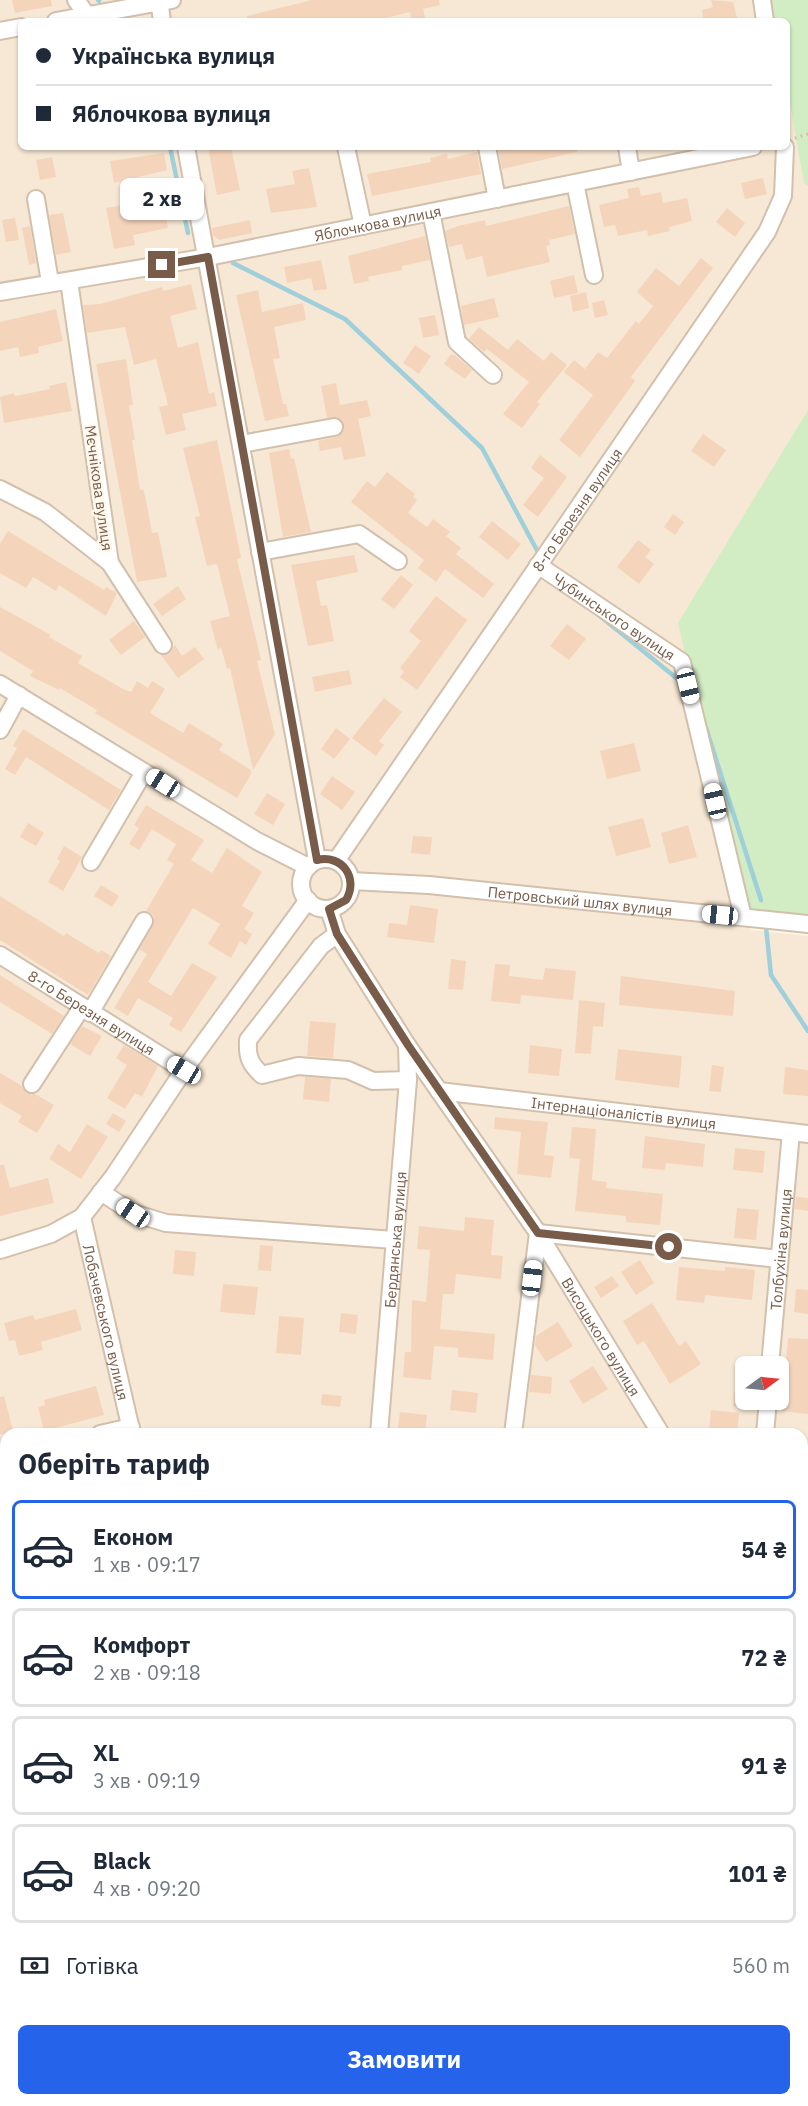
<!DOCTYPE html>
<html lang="uk">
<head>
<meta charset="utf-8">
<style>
	:root { --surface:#fff; --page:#f6f6f7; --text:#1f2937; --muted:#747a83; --line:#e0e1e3; --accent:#2563eb }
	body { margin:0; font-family:"IBM Plex Sans",sans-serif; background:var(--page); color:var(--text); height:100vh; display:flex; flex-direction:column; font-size:22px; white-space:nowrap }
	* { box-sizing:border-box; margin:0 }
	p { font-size:20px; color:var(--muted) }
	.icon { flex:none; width:33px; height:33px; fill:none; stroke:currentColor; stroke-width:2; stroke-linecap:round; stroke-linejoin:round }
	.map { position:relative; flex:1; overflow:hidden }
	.sheet { position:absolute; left:0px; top:1428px; width:808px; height:678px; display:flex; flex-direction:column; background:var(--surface); border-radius:18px 18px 0 0; box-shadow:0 2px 4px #0004 }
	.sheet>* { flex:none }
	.top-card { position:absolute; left:18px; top:18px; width:772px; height:132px; border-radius:9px; box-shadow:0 2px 4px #0004; display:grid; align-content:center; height:132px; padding:0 18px; background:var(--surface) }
	.needle { width:39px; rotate:75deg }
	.controls { position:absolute; left:735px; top:1356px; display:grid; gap:12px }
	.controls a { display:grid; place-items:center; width:54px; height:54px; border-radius:9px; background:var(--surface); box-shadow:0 2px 4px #0004; font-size:30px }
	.end { position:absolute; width:27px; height:27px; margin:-14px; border:8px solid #785c49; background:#fff; box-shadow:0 0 0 3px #fff }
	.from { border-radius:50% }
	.bubble { position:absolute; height:42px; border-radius:9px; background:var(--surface); box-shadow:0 2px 4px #0004; font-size:20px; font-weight:800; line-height:42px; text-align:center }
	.car { position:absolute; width:18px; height:36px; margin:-18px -9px; border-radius:8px; box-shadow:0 0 4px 2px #0007; background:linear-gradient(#fff 24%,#345 0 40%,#fff 0 76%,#345 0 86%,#fff 0) }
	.top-card b { display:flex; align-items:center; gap:21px; height:57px; font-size:22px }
	.top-card b+b { border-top:2px solid var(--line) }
	.top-card i { width:15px; height:15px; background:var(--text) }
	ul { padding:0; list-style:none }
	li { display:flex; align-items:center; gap:18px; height:99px; margin:0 12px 9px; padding:0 6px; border:3px solid var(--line); border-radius:9px }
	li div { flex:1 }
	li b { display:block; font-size:22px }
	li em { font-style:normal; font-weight:800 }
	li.selected { border-color:var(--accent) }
	li>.icon { width:54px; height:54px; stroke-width:1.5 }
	h2 { padding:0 18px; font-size:27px; line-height:72px }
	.pay { display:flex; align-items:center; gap:15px; height:66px; padding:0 18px; font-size:22px }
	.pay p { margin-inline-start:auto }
	.action { display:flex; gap:12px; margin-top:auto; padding:12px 18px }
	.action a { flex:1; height:69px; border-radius:9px; background:var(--accent); color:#fff; font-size:24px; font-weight:800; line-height:69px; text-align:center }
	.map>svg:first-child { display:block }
	.residential { fill:#f6e8d4; fill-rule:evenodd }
	.green { fill:#d2ecc3 }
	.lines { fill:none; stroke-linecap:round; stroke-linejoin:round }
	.stream { stroke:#9ecfdb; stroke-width:4.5 }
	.building { fill:#f4d5bc }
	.minor-casing { stroke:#d2c0ad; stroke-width:20 }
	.path { stroke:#dab89f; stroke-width:3; stroke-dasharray:1.5 4.5; stroke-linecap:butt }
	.minor { stroke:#fff; stroke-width:16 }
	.route { stroke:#785c49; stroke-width:8 }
	.labels { text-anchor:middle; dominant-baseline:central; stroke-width:5; stroke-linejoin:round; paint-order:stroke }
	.street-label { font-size:15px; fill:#785c49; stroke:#fff9ed }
</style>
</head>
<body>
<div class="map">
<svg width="808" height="2106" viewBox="0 0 808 2106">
	<rect width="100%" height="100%" fill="#fdf5e6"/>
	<path class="residential" d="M0 0H770L774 21H21V147H788V94L804 182 808 186V410L679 623 751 930 808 936V2020L803 2021 802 1434H6V2100H465L439 2106H0ZM746 1366H778V1400H746Z"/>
	<g class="green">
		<polygon points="770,0 808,0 808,186 804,183 788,94 788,21 774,21"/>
		<polygon points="808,410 808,917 746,911 678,623"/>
	</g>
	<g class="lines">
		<g class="stream">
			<polyline points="98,0 99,1"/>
			<polyline points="170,147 188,233"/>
			<polyline points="233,263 345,319 482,448 539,554"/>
			<polyline points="600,616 680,681"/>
			<polyline points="706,728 761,900"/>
			<polyline points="766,927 771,975 808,1031"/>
		</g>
	</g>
	<g class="building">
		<polygon points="12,0 51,0 52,6 15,13"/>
		<polygon points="312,0 439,0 440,5 423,9 426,21 412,21 410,12 373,21 247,21 247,16"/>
		<polygon points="711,0 733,2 737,18 704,21 702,10 713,7"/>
		<polygon points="208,147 231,147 240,190 217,195"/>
		<polygon points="577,147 577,152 502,169 498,148"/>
		<polygon points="477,152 481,174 372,196 367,174 431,162 430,158 447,154 448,159"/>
		<polygon points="164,153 167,170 114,183 110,161"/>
		<polygon points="52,157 56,177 40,180 36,160"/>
		<polygon points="309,168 317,207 271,213 266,189 295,184 292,171"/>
		<polygon points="763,178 767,194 745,199 741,183"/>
		<polygon points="639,187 641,196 661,192 663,203 687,198 692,221 669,227 670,231 648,236 647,230 618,236 615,225 604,227 599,205 629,198 627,189"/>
		<polygon points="162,198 168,228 133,235 135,245 114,249 106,208"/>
		<polygon points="569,206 575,234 549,240 550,245 546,246 550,262 487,277 482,256 466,260 462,244 449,247 445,231 458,226 485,220 486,226"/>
		<polygon points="727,208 745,223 735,237 716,222"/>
		<polygon points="63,213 71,252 56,255 49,215"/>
		<polygon points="15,218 19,240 6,242 2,220"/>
		<polygon points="250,220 252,233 219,240 213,235 212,228"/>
		<polygon points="30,226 36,263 29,265 22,228"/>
		<polygon points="425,236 430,260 402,266 402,270 368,277 369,281 354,284 348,256"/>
		<polygon points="701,258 713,268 631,377 635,381 580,457 559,440 593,395 564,372 574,360 585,369 598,352 607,358 636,321 639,324 653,306 637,292 656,268 679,286"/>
		<polygon points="321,260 327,289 314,291 311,278 287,283 284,267"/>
		<polygon points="574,275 578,293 554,298 550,281"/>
		<polygon points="191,284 197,309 170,316 178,348 198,342 209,394 214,392 217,406 182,414 186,430 166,435 159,407 168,405 156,359 134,365 125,327 87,333 83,305 100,304 162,287 163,291"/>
		<polygon points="258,290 262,312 303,303 306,320 274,327 280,358 273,359 283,404 286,404 289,416 265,421 236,295"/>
		<polygon points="586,292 589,308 573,312 570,296"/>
		<polygon points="494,298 499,317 464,325 461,306"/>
		<polygon points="604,300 608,315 595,318 592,303"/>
		<polygon points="56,309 63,341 38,347 39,353 20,357 18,347 0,351 0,322"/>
		<polygon points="435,315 439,335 423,338 419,318"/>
		<polygon points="479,327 508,350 517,339 544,361 551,352 567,365 537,402 540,404 522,428 503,414 529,382 487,349 484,352 469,339"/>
		<polygon points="415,345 431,356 419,374 403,363"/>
		<polygon points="451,354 456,356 472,370 465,379 444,364"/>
		<polygon points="126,359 133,405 129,405 135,440 132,440 140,490 143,489 146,500 152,533 158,532 167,577 137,582 96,364"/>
		<polygon points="66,382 72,411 4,423 0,397 14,393 15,396 50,389 49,386"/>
		<polygon points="336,383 340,405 367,400 371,416 358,419 366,456 344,460 341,447 320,451 318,441 336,437 344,430 342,420 327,418 321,386"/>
		<polygon points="703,434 726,450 714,467 691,451"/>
		<polygon points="217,440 241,558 237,559 261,660 257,661 275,734 253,770 230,668 227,669 221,647 218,650 210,621 230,616 217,564 207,566 195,517 200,516 183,448"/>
		<polygon points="289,449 291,459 294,458 311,532 283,537 269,453"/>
		<polygon points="540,455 567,477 538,517 523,505 544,478 531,468"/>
		<polygon points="387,472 415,494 413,497 417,500 408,513 427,527 433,519 450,532 446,536 461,548 456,554 494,584 483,598 445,569 436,582 418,568 424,560 351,502 367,481 375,487"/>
		<polygon points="673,514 684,522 675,535 664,527"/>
		<polygon points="492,521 521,544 508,560 479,537"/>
		<polygon points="8,531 104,590 106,587 117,593 106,616 59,585 56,591 33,577 26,588 0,573 0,544"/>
		<polygon points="638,540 651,550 645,557 654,564 639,584 617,567"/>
		<polygon points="354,555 358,572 316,581 321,606 327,605 334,641 308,646 291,565"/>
		<polygon points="401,575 413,585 394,609 381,599"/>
		<polygon points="178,586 186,599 162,616 153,604"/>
		<polygon points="436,596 467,620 417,690 400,677 404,672 400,668 421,641 409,631"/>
		<polygon points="0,607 51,635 49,637 82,656 78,663 123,689 131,692 137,681 148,688 152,681 165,689 150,713 183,733 189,723 223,744 219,750 251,770 251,774 237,798 95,713 97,710 60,688 59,690 30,676 33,671 0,651"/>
		<polygon points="134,621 145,637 121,655 109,640"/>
		<polygon points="567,624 586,639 569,660 550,646"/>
		<polygon points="175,645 182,656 195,647 204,659 178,678 161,655 169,653"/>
		<polygon points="349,670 352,684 315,692 312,677"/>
		<polygon points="384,698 402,712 379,741 384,745 376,756 352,738"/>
		<polygon points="336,728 350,739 334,759 321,749"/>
		<polygon points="23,729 121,790 109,810 26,757 15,775 5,769 17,748 13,746"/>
		<polygon points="634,743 641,771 607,779 600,751"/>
		<polygon points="332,776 355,792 342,810 320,794"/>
		<polygon points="267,793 285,804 273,825 254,814"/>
		<polygon points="146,805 204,840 191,860 212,873 227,848 262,872 242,906 254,913 244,929 252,934 246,945 240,941 231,958 208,944 220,924 193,908 148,982 171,996 192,963 217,977 181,1032 169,1025 173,1018 138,998 128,1016 114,1008 147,954 139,949 154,920 153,915 146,911 174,864 167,860 176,844 152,829 139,850 129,844 139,828 134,825"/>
		<polygon points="643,818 651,847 616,856 608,827"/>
		<polygon points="28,823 44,833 36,846 20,837"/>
		<polygon points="688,825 697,857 669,864 661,833"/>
		<polygon points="413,836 432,837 430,855 411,853"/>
		<polygon points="64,846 82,857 63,891 48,882 60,861 57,859"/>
		<polygon points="101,885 119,896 112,907 94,896"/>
		<polygon points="0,896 64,936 66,933 99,953 101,950 111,956 88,995 0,940"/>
		<polygon points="410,905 438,909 434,943 387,937 389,923 407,925"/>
		<polygon points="451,959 466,961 463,990 448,989"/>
		<polygon points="495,964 510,965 509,976 543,980 545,968 576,971 573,1000 521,995 520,1004 491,1001"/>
		<polygon points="0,975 64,1016 52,1034 0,1002"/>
		<polygon points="621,976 735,991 733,1016 619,1005"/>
		<polygon points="579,1000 605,1003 603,1027 593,1026 591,1054 575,1053"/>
		<polygon points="310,1021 336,1023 333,1058 307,1056"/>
		<polygon points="82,1026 102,1036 90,1056 70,1044"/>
		<polygon points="124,1045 158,1066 142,1097 135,1093 125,1109 107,1098 127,1065 116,1058"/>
		<polygon points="530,1045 562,1049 559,1076 528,1073"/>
		<polygon points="618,1049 682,1056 679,1088 615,1080"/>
		<polygon points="712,1065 724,1067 721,1092 709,1091"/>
		<polygon points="785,1067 808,1070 808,1096 783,1094"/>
		<polygon points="0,1073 22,1086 27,1093 35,1094 54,1105 37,1133 18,1122 22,1116 0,1103"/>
		<polygon points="305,1077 331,1079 329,1102 303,1099"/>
		<polygon points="113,1113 126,1121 119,1132 106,1124"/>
		<polygon points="495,1117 548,1122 544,1155 554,1156 551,1178 517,1174 521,1132 494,1129"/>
		<polygon points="87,1124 108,1137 81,1179 49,1159 58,1144 70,1152"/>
		<polygon points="572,1127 596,1129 592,1180 607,1182 606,1188 663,1194 660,1225 626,1222 626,1216 575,1211 580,1159 569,1158"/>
		<polygon points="645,1136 705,1144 703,1167 666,1163 665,1170 642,1168"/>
		<polygon points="735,1148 765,1151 763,1173 733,1170"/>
		<polygon points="0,1165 4,1165 10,1188 48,1178 54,1203 0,1216"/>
		<polygon points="796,1197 808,1198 808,1211 795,1209"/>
		<polygon points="737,1208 759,1210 756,1240 734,1238"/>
		<polygon points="465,1217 494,1220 491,1255 503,1256 501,1279 456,1274 454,1294 443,1294 440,1329 495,1334 493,1360 458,1357 458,1348 434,1346 431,1380 403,1377 405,1352 411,1352 412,1300 426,1302 430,1250 417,1249 419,1226 464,1231"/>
		<polygon points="260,1245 273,1246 271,1271 258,1270"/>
		<polygon points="175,1250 196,1252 194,1276 173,1274"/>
		<polygon points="640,1260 654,1283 636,1295 621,1272"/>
		<polygon points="679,1267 725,1271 725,1267 755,1270 752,1300 705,1295 704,1303 676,1300"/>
		<polygon points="612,1276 619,1286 601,1298 594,1287"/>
		<polygon points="223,1284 258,1287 255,1315 220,1312"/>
		<polygon points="796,1289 808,1290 808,1314 794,1312"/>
		<polygon points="652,1303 679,1346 686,1341 701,1364 670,1384 644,1341 637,1345 623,1321"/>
		<polygon points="76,1309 82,1330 41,1342 43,1350 19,1356 15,1340 9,1341 4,1323 33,1315 35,1320"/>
		<polygon points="341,1313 358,1315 356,1334 339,1332"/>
		<polygon points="279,1316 304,1318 301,1355 276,1353"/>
		<polygon points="558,1322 573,1346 546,1362 535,1345 536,1336"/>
		<polygon points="788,1338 808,1339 808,1414 781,1411"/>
		<polygon points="593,1366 608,1389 583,1404 569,1381"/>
		<polygon points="531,1375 552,1377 551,1394 529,1392"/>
		<polygon points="96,1386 104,1415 44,1431 38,1407 45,1405 44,1400"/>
		<polygon points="452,1390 478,1393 476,1413 450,1410"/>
		<polygon points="734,1392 746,1393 746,1407 733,1406"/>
		<polygon points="322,1394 342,1396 340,1407 321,1405"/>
		<polygon points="4,1396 14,1434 0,1434 0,1397"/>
		<polygon points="711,1410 739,1413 737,1434 709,1431"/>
		<polygon points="400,1412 427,1415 425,1434 397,1434"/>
	</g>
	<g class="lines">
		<g class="minor-casing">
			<g id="minor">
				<polyline points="76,0 87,15"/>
				<polyline points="159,0 162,21"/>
				<polyline points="762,0 765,21"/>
				<polyline points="56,21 172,0"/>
				<polyline points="0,31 21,27"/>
				<polyline points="186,147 317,860"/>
				<polyline points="346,147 363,226"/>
				<polyline points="487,147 497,199"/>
				<polyline points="627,147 631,172"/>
				<polyline points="575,183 594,275"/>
				<polyline points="36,199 50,282"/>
				<polyline points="431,212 457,342 493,375"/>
				<path id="s1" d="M0 292 208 257 753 147"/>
				<polyline points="241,444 334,427"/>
				<polyline points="0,489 45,512 110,563 69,281"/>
				<polyline points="260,552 359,534 398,561"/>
				<polyline points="110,563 163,645"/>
				<path id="s2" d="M538 565 682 662 743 917"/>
				<polyline points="0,684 257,841 308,867"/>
				<polyline points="0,730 19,695"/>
				<circle cx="326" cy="884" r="25"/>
				<path id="s3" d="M336 861 767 232 783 196 785 147"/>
				<polyline points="91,862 144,772"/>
				<path id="s4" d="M351 881 429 885 808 924"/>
				<path id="s5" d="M329 909 337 934 407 1045 538 1233 661 1434"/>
				<path d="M337 934 321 946 248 1040C247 1057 250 1064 262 1075L298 1066 348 1070 373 1081 408 1080"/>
				<path id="s6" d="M0 955 184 1070"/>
				<polyline points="90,1013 144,921"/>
				<polyline points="32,1084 82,1007"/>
				<path id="s7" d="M439 1091 808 1134"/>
				<polyline points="101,1192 133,1213 166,1223 394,1240"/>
				<path id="s8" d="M82 1217 132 1434"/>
				<polyline points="0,1250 51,1234 82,1217 113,1177 184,1070 308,900"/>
				<path id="s9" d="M770 1366 791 1132"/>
				<polyline points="100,1434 131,1427"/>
				<path id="s10" d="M379 1434 408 1080 407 1045"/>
				<polyline points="513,1434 538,1233 779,1259"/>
				<polyline points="765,1434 768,1400"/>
				<polyline points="0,1457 6,1456"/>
				<polyline points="802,1540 808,1538"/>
				<polyline points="0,1595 6,1593"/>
				<polyline points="802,1700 808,1699"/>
				<polyline points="0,1723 6,1721"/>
				<polyline points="802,1832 808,1855"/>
				<polyline points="802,2017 808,2016"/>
				<polyline points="0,2033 6,2031"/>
				<polyline points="287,2100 289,2106"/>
				<polyline points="422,2106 448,2100"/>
			</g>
		</g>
		<polyline class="path" points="795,138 808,134"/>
		<use href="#minor" class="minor"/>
	</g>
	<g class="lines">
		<path class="route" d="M162 265 208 257 317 860C342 854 359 878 346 900L329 909 337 934 408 1045 538 1233 669 1247"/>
	</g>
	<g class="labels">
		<g class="street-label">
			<text stroke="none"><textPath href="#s1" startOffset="384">Яблочкова вулиця</textPath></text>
			<text transform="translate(99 488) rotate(82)">Мєчнікова вулиця</text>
			<text stroke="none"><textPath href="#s3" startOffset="426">8-го Березня вулиця</textPath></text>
			<text stroke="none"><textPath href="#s2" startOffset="92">Чубинського вулиця</textPath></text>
			<text stroke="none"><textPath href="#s4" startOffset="230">Петровський шлях вулиця</textPath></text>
			<text stroke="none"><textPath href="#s6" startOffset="108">8-го Березня вулиця</textPath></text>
			<text stroke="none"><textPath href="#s7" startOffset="186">Інтернаціоналістів вулиця</textPath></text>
			<text stroke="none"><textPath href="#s10" startOffset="195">Бердянська вулиця</textPath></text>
			<text stroke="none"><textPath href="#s9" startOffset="117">Толбухіна вулиця</textPath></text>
			<text stroke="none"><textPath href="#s8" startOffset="108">Лобачевського вулиця</textPath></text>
			<text stroke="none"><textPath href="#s5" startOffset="508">Висоцького вулиця</textPath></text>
		</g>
	</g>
</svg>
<div class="controls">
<a><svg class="needle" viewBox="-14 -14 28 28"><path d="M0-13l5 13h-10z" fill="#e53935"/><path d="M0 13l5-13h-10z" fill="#747a83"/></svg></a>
</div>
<i class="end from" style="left:669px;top:1247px"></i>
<i class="end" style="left:162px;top:265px"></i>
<div class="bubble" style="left:120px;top:178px;width:84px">2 хв</div>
<i class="car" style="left:688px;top:686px;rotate:166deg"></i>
<i class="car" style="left:163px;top:783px;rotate:302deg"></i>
<i class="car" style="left:715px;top:801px;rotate:347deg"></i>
<i class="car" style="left:720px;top:915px;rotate:276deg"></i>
<i class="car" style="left:184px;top:1070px;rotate:301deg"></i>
<i class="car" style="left:133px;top:1213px;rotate:304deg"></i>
<i class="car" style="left:532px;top:1278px;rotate:7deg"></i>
<div class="top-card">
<b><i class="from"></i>Українська вулиця</b>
<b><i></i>Яблочкова вулиця</b>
</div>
<section class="sheet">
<h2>Оберіть тариф</h2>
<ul>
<li class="selected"><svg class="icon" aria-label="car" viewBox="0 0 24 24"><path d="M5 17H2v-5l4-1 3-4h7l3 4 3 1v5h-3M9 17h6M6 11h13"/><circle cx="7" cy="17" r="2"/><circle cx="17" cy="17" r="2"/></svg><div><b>Економ</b><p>1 хв · 09:17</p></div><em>54 ₴</em></li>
<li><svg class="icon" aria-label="car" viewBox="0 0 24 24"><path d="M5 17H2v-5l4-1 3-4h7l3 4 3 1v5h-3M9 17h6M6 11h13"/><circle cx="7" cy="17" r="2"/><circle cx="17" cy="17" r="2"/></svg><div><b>Комфорт</b><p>2 хв · 09:18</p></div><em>72 ₴</em></li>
<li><svg class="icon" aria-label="car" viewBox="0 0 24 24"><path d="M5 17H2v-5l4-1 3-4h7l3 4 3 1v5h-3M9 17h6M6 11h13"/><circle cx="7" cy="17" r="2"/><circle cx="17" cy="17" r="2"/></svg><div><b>XL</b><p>3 хв · 09:19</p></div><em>91 ₴</em></li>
<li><svg class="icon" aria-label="car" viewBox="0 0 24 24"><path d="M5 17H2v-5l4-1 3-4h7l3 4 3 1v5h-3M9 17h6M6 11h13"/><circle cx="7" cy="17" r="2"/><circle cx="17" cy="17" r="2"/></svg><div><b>Black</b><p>4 хв · 09:20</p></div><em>101 ₴</em></li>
</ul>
<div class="pay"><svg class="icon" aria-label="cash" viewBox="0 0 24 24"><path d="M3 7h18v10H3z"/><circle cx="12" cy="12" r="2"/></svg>Готівка<p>560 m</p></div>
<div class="action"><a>Замовити</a></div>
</section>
</div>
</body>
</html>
